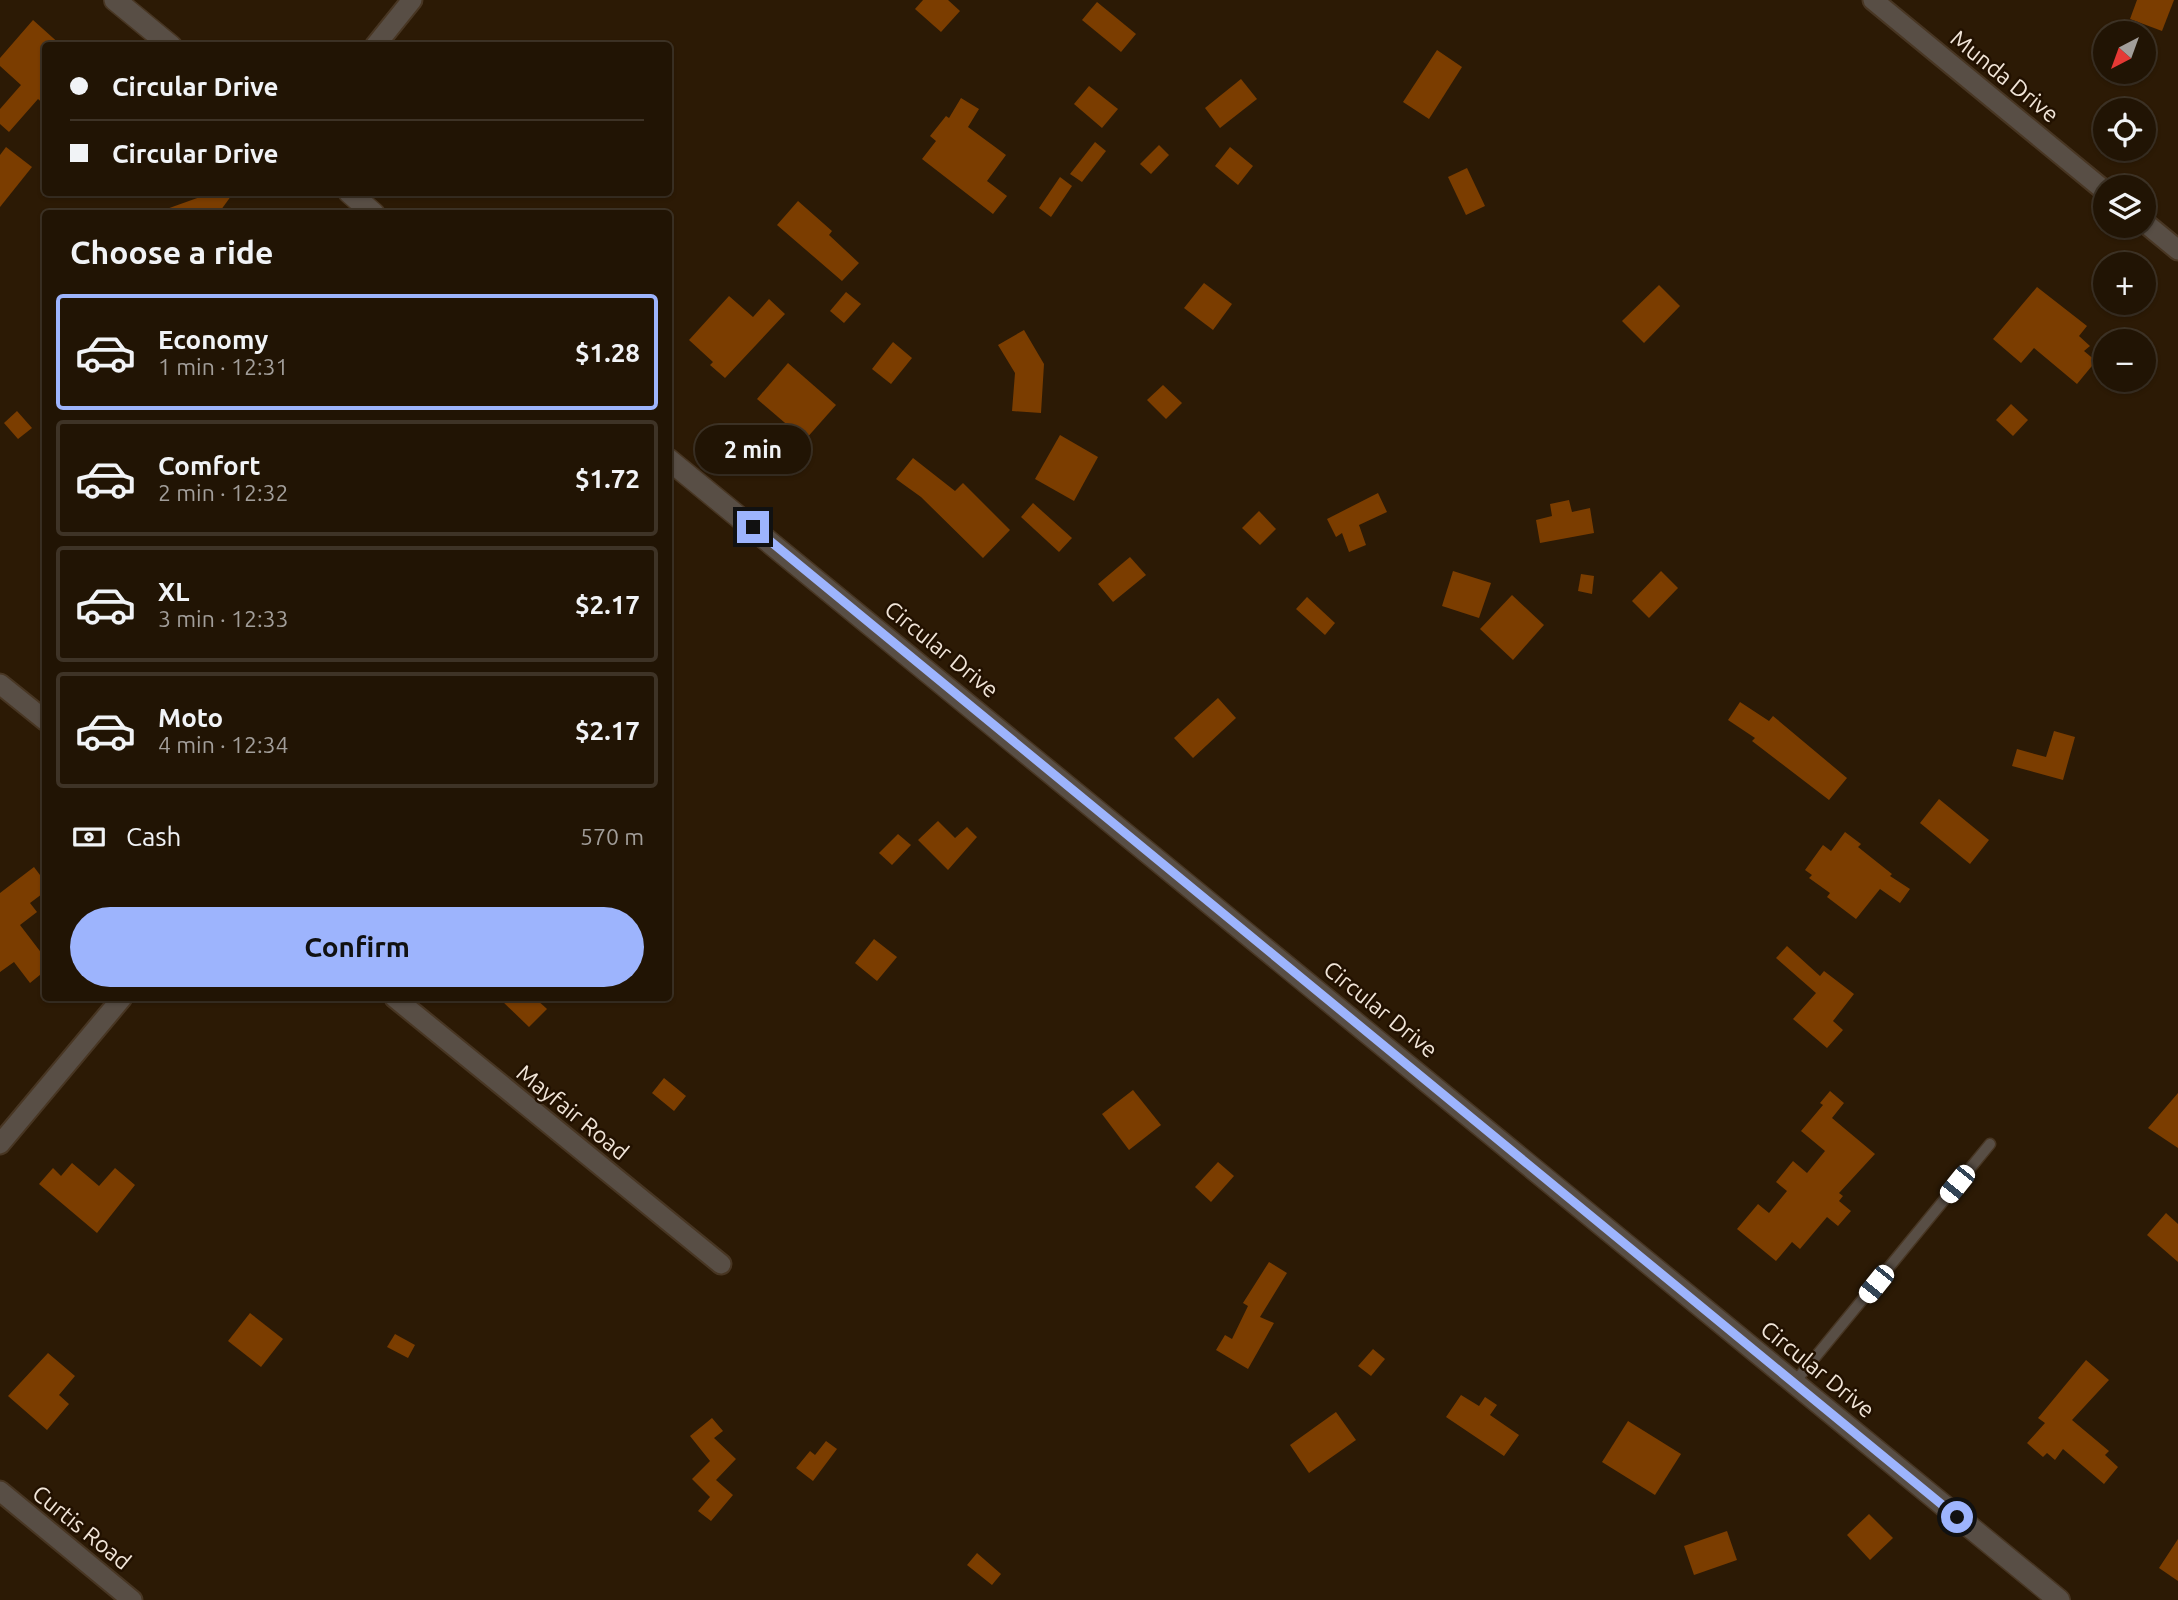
<!DOCTYPE html>
<html lang="en">
<head>
<meta charset="utf-8">
<style>
	:root { --surface:#211404; --page:#2d2113; --text:#f1f3f6; --muted:#a29e9a; --line:#3e3326; --accent:#9db4fd }
	body { margin:0; font-family:Ubuntu,sans-serif; background:var(--page); color:var(--text); height:100vh; display:flex; flex-direction:column; font-size:26px; white-space:nowrap }
	* { box-sizing:border-box; margin:0 }
	p { font-size:23px; color:var(--muted) }
	.icon { flex:none; width:38px; height:38px; fill:none; stroke:currentColor; stroke-width:2; stroke-linecap:round; stroke-linejoin:round }
	.map { position:relative; flex:1; overflow:hidden }
	.panel { position:absolute; left:42px; top:210px; width:630px; height:791px; display:flex; flex-direction:column; background:var(--surface); border-radius:7px; box-shadow:0 2px 5px #0004,0 0 0 2px var(--line) }
	.panel>* { flex:none }
	.top-card { position:absolute; left:42px; top:42px; width:630px; height:154px; border-radius:7px; box-shadow:0 2px 5px #0004,0 0 0 2px var(--line); display:grid; align-content:center; height:154px; padding:0 28px; background:var(--surface) }
	.needle { width:46px; rotate:221deg }
	.controls { position:absolute; left:2093px; top:21px; display:grid; gap:14px }
	.controls a { display:grid; place-items:center; width:63px; height:63px; border-radius:50%; background:var(--surface); box-shadow:0 2px 5px #0004,0 0 0 2px var(--line); font-size:35px }
	.end { position:absolute; width:32px; height:32px; margin:-16px; border:9px solid #9db4fd; background:#111; box-shadow:0 0 0 4px #111 }
	.from { border-radius:50% }
	.bubble { position:absolute; height:49px; border-radius:24px; background:var(--surface); box-shadow:0 2px 5px #0004,0 0 0 2px var(--line); font-size:23px; font-weight:700; line-height:49px; text-align:center }
	.car { position:absolute; width:21px; height:42px; margin:-21px -10px; border-radius:9px; box-shadow:0 0 5px 2px #0007; background:linear-gradient(#fff 24%,#345 0 40%,#fff 0 76%,#345 0 86%,#fff 0) }
	.top-card b { display:flex; align-items:center; gap:24px; height:66px; font-size:26px }
	.top-card b+b { border-top:2px solid var(--line) }
	.top-card i { width:18px; height:18px; background:var(--text) }
	ul { padding:0; list-style:none }
	li { display:flex; align-items:center; gap:21px; height:116px; margin:0 14px 10px; padding:0 14px; border:4px solid var(--line); border-radius:7px }
	li div { flex:1 }
	li b { display:block; font-size:26px }
	li em { font-style:normal; font-weight:700 }
	li.active { border-color:var(--accent) }
	li>.icon { width:63px; height:63px; stroke-width:1.5 }
	h2 { padding:0 28px; font-size:32px; line-height:84px }
	.pay { display:flex; align-items:center; gap:18px; height:77px; padding:0 28px; font-size:26px }
	.pay p { margin-inline-start:auto }
	.primary-button { display:flex; gap:14px; margin-top:auto; padding:14px 28px }
	.primary-button a { flex:1; height:80px; border-radius:42px; background:var(--accent); color:#111; font-size:28px; font-weight:700; line-height:80px; text-align:center }
	.map>svg:first-child { display:block }
	.building { fill:#7b3d00 }
	.lines { fill:none; stroke-linecap:round; stroke-linejoin:round }
	.service-casing { stroke:#483623; stroke-width:13 }
	.minor-casing { stroke:#483623; stroke-width:23 }
	.tertiary-casing { stroke:#483623; stroke-width:24 }
	.service { stroke:#584e45; stroke-width:10 }
	.minor { stroke:#584e45; stroke-width:19 }
	.tertiary { stroke:#584e45; stroke-width:21 }
	.route { stroke:#9db4fd; stroke-width:9 }
	.labels { text-anchor:middle; dominant-baseline:central; stroke-width:5; stroke-linejoin:round; paint-order:stroke }
	.street-label { font-size:23px; fill:#f1e5d8; stroke:#210 }
</style>
</head>
<body>
<div class="map">
<svg width="2178" height="1600" viewBox="0 0 2178 1600">
	<rect width="100%" height="100%" fill="#2c1a05"/>
	<g class="building">
		<polygon points="923,0 948,0 960,11 941,32 915,9"/>
		<polygon points="2137,0 2174,0 2162,31 2130,19"/>
		<polygon points="1097,2 1136,34 1121,52 1082,20"/>
		<polygon points="33,20 62,46 46,46 46,106 38,99 9,132 0,124 0,109 21,85 0,66 0,58"/>
		<polygon points="1437,50 1462,67 1429,119 1403,102"/>
		<polygon points="1241,79 1257,99 1220,128 1205,108"/>
		<polygon points="1089,86 1118,109 1102,128 1074,104"/>
		<polygon points="961,98 979,109 968,127 1006,155 987,181 1007,196 993,214 922,159 936,141 930,136 946,116 949,118"/>
		<polygon points="1095,142 1106,151 1082,182 1070,174"/>
		<polygon points="1159,145 1169,155 1151,174 1140,164"/>
		<polygon points="6,147 32,167 0,207 0,155"/>
		<polygon points="1230,147 1253,166 1238,185 1215,166"/>
		<polygon points="1467,168 1485,206 1466,215 1448,177"/>
		<polygon points="1060,177 1072,186 1051,217 1039,208"/>
		<polygon points="214,192 234,192 218,214 161,214 161,211"/>
		<polygon points="798,201 832,231 829,235 859,263 842,281 777,225"/>
		<polygon points="1204,283 1232,304 1213,330 1184,308"/>
		<polygon points="1659,285 1680,306 1644,343 1622,321"/>
		<polygon points="2037,287 2087,326 2079,336 2090,346 2084,351 2096,361 2077,384 2034,348 2021,363 1993,339"/>
		<polygon points="846,292 861,304 844,323 830,311"/>
		<polygon points="729,296 753,317 769,299 785,314 725,378 710,365 713,362 689,340"/>
		<polygon points="1024,330 1044,364 1041,413 1012,411 1015,373 998,345"/>
		<polygon points="893,342 912,358 891,384 872,369"/>
		<polygon points="788,363 836,405 805,440 757,399"/>
		<polygon points="1163,385 1182,403 1166,419 1147,400"/>
		<polygon points="2011,404 2028,420 2013,436 1996,420"/>
		<polygon points="17,411 32,428 18,439 4,423"/>
		<polygon points="1060,435 1098,457 1074,501 1035,479"/>
		<polygon points="913,458 955,491 963,483 1010,530 983,558 921,497 896,479"/>
		<polygon points="1378,493 1387,512 1359,525 1366,545 1349,552 1342,533 1336,537 1327,519"/>
		<polygon points="1569,500 1572,512 1590,508 1594,533 1540,543 1536,520 1552,516 1550,504"/>
		<polygon points="1033,503 1072,538 1059,552 1021,517"/>
		<polygon points="1259,511 1276,529 1260,545 1242,528"/>
		<polygon points="1130,557 1146,575 1113,602 1098,584"/>
		<polygon points="1453,571 1491,583 1479,618 1442,606"/>
		<polygon points="1661,571 1678,588 1649,618 1632,601"/>
		<polygon points="1581,574 1594,576 1592,594 1578,591"/>
		<polygon points="1512,595 1544,625 1513,660 1480,629"/>
		<polygon points="1307,597 1335,623 1325,635 1296,609"/>
		<polygon points="1218,698 1236,718 1193,758 1174,738"/>
		<polygon points="1740,702 1769,721 1773,716 1847,778 1829,800 1752,741 1755,738 1728,720"/>
		<polygon points="2054,731 2075,737 2063,780 2012,766 2017,749 2046,757"/>
		<polygon points="1939,799 1989,840 1970,864 1920,823"/>
		<polygon points="938,821 955,838 967,827 977,837 948,870 918,840"/>
		<polygon points="1845,832 1861,844 1858,847 1892,874 1890,876 1910,889 1900,903 1880,889 1856,919 1827,897 1830,893 1809,878 1812,875 1805,870 1823,845 1831,851"/>
		<polygon points="898,834 911,845 892,865 879,853"/>
		<polygon points="34,867 46,883 46,891 30,903 37,912 20,925 46,959 46,970 30,983 14,962 0,972 0,893"/>
		<polygon points="874,939 897,957 877,981 855,963"/>
		<polygon points="1787,946 1820,976 1824,971 1854,994 1833,1021 1843,1030 1827,1048 1793,1019 1816,993 1776,958"/>
		<polygon points="499,998 535,998 547,1009 529,1027"/>
		<polygon points="664,1078 686,1096 674,1111 652,1093"/>
		<polygon points="1133,1090 1161,1125 1129,1150 1102,1114"/>
		<polygon points="1830,1091 1844,1103 1832,1118 1875,1154 1839,1193 1843,1196 1839,1201 1851,1211 1838,1226 1827,1217 1800,1249 1792,1242 1776,1261 1737,1229 1758,1204 1769,1213 1787,1191 1776,1182 1793,1161 1807,1173 1825,1151 1801,1131 1823,1105 1820,1103"/>
		<polygon points="2178,1093 2178,1148 2148,1128"/>
		<polygon points="1218,1162 1234,1176 1211,1202 1195,1187"/>
		<polygon points="72,1163 99,1186 115,1168 135,1185 97,1233 39,1184 53,1168 61,1176"/>
		<polygon points="2166,1213 2178,1224 2178,1262 2147,1235"/>
		<polygon points="1269,1262 1287,1273 1260,1317 1274,1323 1248,1369 1216,1350 1225,1335 1232,1339 1248,1306 1243,1303"/>
		<polygon points="250,1313 283,1339 261,1367 228,1341"/>
		<polygon points="395,1334 415,1345 408,1358 387,1347"/>
		<polygon points="1373,1349 1385,1359 1371,1376 1358,1366"/>
		<polygon points="48,1353 75,1376 59,1395 69,1404 47,1430 8,1396"/>
		<polygon points="2086,1360 2109,1380 2072,1420 2109,1451 2105,1455 2118,1467 2104,1484 2063,1449 2055,1460 2047,1453 2043,1457 2027,1443 2045,1423 2038,1418"/>
		<polygon points="1461,1395 1479,1406 1485,1397 1497,1405 1490,1415 1519,1435 1504,1456 1446,1417"/>
		<polygon points="1336,1412 1356,1440 1309,1473 1290,1445"/>
		<polygon points="712,1418 723,1431 714,1438 736,1459 716,1480 733,1495 711,1521 698,1511 710,1497 692,1479 710,1461 690,1436"/>
		<polygon points="1628,1421 1681,1454 1655,1495 1602,1462"/>
		<polygon points="826,1441 837,1449 813,1481 796,1468 810,1451 815,1455"/>
		<polygon points="1869,1514 1893,1538 1870,1560 1847,1535"/>
		<polygon points="1727,1531 1737,1560 1694,1575 1684,1546"/>
		<polygon points="2178,1539 2178,1581 2159,1568"/>
		<polygon points="977,1553 1001,1574 992,1585 967,1565"/>
	</g>
	<g class="lines">
		<g class="service-casing">
			<polyline id="service" points="1794,1383 1990,1144"/>
		</g>
		<g class="minor-casing">
			<g id="minor">
				<polyline points="1873,0 2105,191"/>
				<polyline points="375,46 412,0"/>
				<polyline points="2144,222 2178,250"/>
				<polyline points="0,684 46,721"/>
				<polyline points="395,998 721,1264"/>
				<polyline points="0,1144 122,998"/>
				<polyline points="0,1491 132,1600"/>
			</g>
		</g>
		<g class="tertiary-casing">
			<g id="tertiary">
				<polyline points="115,0 171,46"/>
				<polyline points="349,192 374,214"/>
				<polyline points="668,459 2059,1600"/>
			</g>
		</g>
		<use href="#service" class="service"/>
		<use href="#minor" class="minor"/>
		<use href="#tertiary" class="tertiary"/>
	</g>
	<g class="lines">
		<polyline class="route" points="753,527 1957,1517"/>
	</g>
	<g class="labels">
		<g class="street-label">
			<text transform="translate(2005 76) rotate(39)">Munda Drive</text>
			<text transform="translate(942 649) rotate(39)">Circular Drive</text>
			<text transform="translate(1381 1009) rotate(39)">Circular Drive</text>
			<text transform="translate(573 1112) rotate(39)">Mayfair Road</text>
			<text transform="translate(1818 1369) rotate(39)">Circular Drive</text>
			<text transform="translate(82 1527) rotate(39)">Curtis Road</text>
		</g>
	</g>
</svg>
<div class="controls">
<a><svg class="needle" viewBox="-14 -14 28 28"><path d="M0-13l5 13h-10z" fill="#e53935"/><path d="M0 13l5-13h-10z" fill="#a29e9a"/></svg></a>
<a><svg class="icon" aria-label="locate" viewBox="0 0 24 24"><circle cx="12" cy="12" r="6"/><path d="M12 2v4M12 18v4M2 12h4M18 12h4"/></svg></a>
<a><svg class="icon" aria-label="layers" viewBox="0 0 24 24"><path d="M12 4l9 5-9 5-9-5zM3 14l9 5 9-5"/></svg></a>
<a>+</a>
<a>−</a>
</div>
<i class="end from" style="left:1957px;top:1517px"></i>
<i class="end" style="left:753px;top:527px"></i>
<div class="bubble" style="left:695px;top:425px;width:116px">2 min</div>
<i class="car" style="left:1957px;top:1184px;rotate:219deg"></i>
<i class="car" style="left:1876px;top:1284px;rotate:219deg"></i>
<div class="top-card">
<b><i class="from"></i>Circular Drive</b>
<b><i></i>Circular Drive</b>
</div>
<section class="panel">
<h2>Choose a ride</h2>
<ul>
<li class="active"><svg class="icon" aria-label="car" viewBox="0 0 24 24"><path d="M5 17H2v-5l4-1 3-4h7l3 4 3 1v5h-3M9 17h6M6 11h13"/><circle cx="7" cy="17" r="2"/><circle cx="17" cy="17" r="2"/></svg><div><b>Economy</b><p>1 min · 12:31</p></div><em>$1.28</em></li>
<li><svg class="icon" aria-label="car" viewBox="0 0 24 24"><path d="M5 17H2v-5l4-1 3-4h7l3 4 3 1v5h-3M9 17h6M6 11h13"/><circle cx="7" cy="17" r="2"/><circle cx="17" cy="17" r="2"/></svg><div><b>Comfort</b><p>2 min · 12:32</p></div><em>$1.72</em></li>
<li><svg class="icon" aria-label="car" viewBox="0 0 24 24"><path d="M5 17H2v-5l4-1 3-4h7l3 4 3 1v5h-3M9 17h6M6 11h13"/><circle cx="7" cy="17" r="2"/><circle cx="17" cy="17" r="2"/></svg><div><b>XL</b><p>3 min · 12:33</p></div><em>$2.17</em></li>
<li><svg class="icon" aria-label="car" viewBox="0 0 24 24"><path d="M5 17H2v-5l4-1 3-4h7l3 4 3 1v5h-3M9 17h6M6 11h13"/><circle cx="7" cy="17" r="2"/><circle cx="17" cy="17" r="2"/></svg><div><b>Moto</b><p>4 min · 12:34</p></div><em>$2.17</em></li>
</ul>
<div class="pay"><svg class="icon" aria-label="cash" viewBox="0 0 24 24"><path d="M3 7h18v10H3z"/><circle cx="12" cy="12" r="2"/></svg>Cash<p>570 m</p></div>
<div class="primary-button"><a>Confirm</a></div>
</section>
</div>
</body>
</html>
